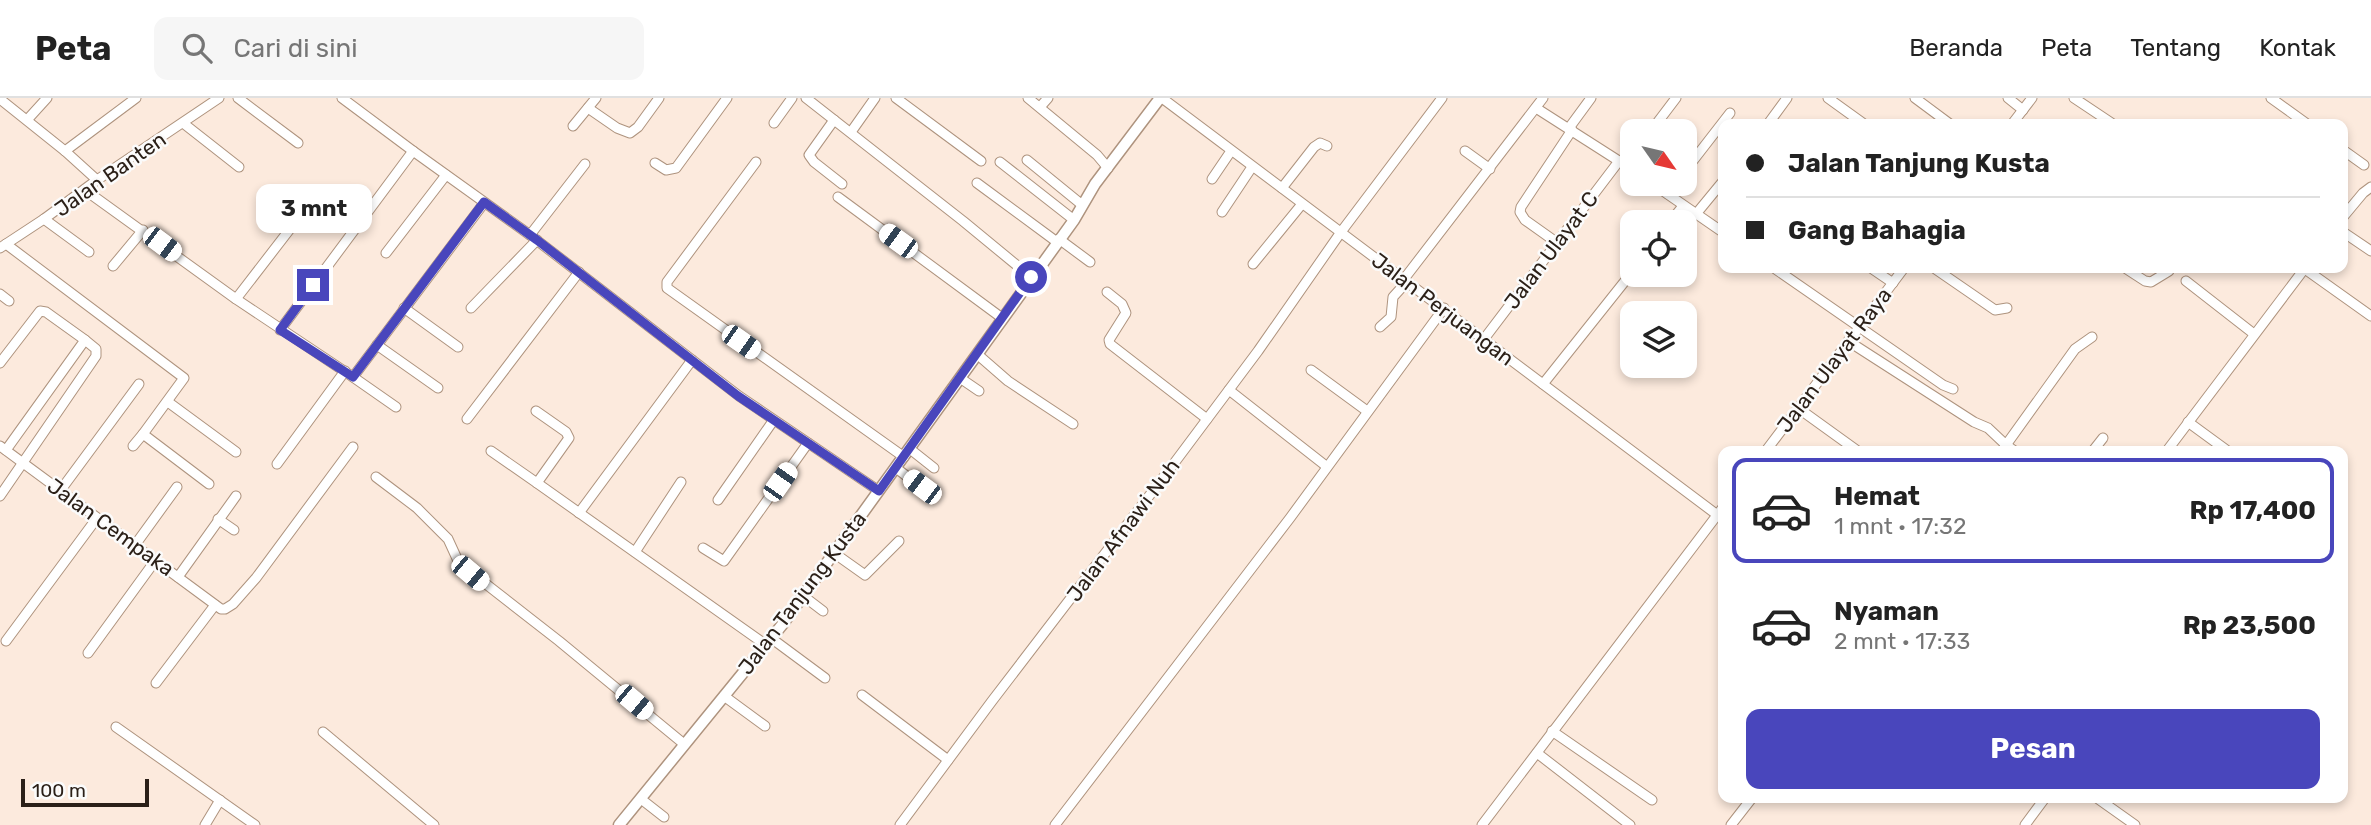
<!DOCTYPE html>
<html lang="id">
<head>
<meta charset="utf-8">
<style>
	:root { --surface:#fff; --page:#f6f6f6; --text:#222; --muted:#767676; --line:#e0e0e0; --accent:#4946bc }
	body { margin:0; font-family:Rubik,sans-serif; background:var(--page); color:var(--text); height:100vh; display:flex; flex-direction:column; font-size:26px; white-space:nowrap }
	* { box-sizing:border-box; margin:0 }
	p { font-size:23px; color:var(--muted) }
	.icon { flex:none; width:38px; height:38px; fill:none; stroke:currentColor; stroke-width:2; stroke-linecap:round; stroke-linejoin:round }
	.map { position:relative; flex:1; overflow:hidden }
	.side { position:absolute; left:1718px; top:348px; width:630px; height:357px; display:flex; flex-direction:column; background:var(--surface); border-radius:14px; box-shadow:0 4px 10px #0003 }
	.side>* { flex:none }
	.top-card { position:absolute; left:1718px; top:21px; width:630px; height:154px; border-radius:14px; box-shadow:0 4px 10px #0003; display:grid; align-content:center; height:154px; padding:0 28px; background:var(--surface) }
	.needle { width:46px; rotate:124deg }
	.controls { position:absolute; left:1620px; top:21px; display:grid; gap:14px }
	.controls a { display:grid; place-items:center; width:77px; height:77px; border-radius:14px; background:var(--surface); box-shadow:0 4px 10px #0003; font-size:35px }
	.scale { position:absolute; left:21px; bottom:18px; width:128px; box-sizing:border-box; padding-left:7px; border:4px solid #2b2018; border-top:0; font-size:19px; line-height:24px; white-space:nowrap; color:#2b2018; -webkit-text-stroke:5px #fbfbfb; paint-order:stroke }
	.end { position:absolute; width:32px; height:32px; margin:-16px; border:9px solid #4946bc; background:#fff; box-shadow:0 0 0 4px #fff }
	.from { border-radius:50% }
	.bubble { position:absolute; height:49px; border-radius:14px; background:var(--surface); box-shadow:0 4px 10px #0003; font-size:23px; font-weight:700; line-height:49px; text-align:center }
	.car { position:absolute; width:21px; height:42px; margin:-21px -10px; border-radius:9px; box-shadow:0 0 5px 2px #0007; background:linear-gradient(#fff 24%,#345 0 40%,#fff 0 76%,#345 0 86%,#fff 0) }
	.top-card b { display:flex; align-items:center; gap:24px; height:66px; font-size:26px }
	.top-card b+b { border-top:2px solid var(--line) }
	.top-card i { width:18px; height:18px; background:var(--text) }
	ul { padding:12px 0 0; list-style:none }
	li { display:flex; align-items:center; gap:21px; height:105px; margin:0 14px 10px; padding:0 14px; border:4px solid transparent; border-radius:14px }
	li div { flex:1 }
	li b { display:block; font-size:26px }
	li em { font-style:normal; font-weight:700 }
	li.on { border-color:var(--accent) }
	li>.icon { width:63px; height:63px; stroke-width:1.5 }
	.cta { display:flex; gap:14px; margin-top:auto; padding:14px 28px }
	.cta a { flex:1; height:80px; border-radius:14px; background:var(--accent); color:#fff; font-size:28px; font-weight:700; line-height:80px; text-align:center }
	header { display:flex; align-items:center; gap:42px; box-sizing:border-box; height:98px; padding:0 35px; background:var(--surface); border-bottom:2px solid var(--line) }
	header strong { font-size:33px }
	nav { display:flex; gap:38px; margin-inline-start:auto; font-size:24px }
	.search { width:490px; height:63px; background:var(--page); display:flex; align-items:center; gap:18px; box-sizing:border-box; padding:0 24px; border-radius:14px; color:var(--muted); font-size:26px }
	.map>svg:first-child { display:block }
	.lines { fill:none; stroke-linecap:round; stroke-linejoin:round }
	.minor-casing { stroke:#ae937e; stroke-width:11 }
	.tertiary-casing { stroke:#ae937e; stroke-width:13 }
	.minor { stroke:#fff; stroke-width:9 }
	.tertiary { stroke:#fff; stroke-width:10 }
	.route { stroke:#4946bc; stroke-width:9 }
	.labels { text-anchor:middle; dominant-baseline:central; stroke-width:5; stroke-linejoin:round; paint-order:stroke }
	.street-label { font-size:21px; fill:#2b2018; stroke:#fbfbfb }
</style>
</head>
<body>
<header>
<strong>Peta</strong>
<div class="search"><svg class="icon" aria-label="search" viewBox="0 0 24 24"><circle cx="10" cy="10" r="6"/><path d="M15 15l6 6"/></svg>Cari di sini</div>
<nav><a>Beranda</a><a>Peta</a><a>Tentang</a><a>Kontak</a></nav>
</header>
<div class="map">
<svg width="2371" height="727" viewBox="0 0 2371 727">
	<rect width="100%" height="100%" fill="#fceadd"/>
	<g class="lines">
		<g class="minor-casing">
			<g id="minor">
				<polyline points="238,0 298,45"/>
				<polyline points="342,0 413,53 530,137 739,298 879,393"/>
				<polyline points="806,0 963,123 1031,179"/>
				<polyline points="896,0 981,63"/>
				<polyline points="1028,0 1097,57 1108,70"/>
				<polyline points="1162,0 1724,422"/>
				<polyline points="1828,0 1864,26"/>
				<polyline points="1915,0 1950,26"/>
				<polyline points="2008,0 2023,12"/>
				<polyline points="2074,0 2113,26"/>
				<polyline points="2271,0 2307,26"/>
				<polyline points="0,1 65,53 97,82"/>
				<polyline points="1040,9 1048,0"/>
				<polyline points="588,10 617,30 630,35 638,29 659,0"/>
				<polyline points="1536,10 1633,72"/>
				<polyline points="27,22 47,0"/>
				<polyline points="834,22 809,57 814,64 842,86"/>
				<polyline points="183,25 239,69"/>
				<polyline points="774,25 792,0"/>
				<polyline points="1768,26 1787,0"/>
				<polyline points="2012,26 2032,0"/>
				<polyline points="573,28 596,0"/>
				<polyline points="1569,30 1591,0"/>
				<polyline points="1651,33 1676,0"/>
				<polyline points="851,34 875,0"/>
				<polyline points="2343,52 2364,67"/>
				<polyline points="65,53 136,0"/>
				<polyline points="1465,53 1490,71"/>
				<polyline points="1027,62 1081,106"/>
				<polyline points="756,64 667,184 667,190 904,359"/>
				<polyline points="1000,64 1074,122"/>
				<polyline points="655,65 666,72 676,70 727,0"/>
				<polyline points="1685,73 1730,15"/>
				<polyline points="1212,81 1231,53"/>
				<polyline points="977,85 1057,144"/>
				<polyline points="1653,86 1724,135"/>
				<polyline points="1282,90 1314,49 1320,45 1327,48"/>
				<polyline points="85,92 236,201 353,279 484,105"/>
				<polyline points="1668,96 1675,86"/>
				<polyline points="838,99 1002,220"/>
				<polyline points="1222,114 1252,69"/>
				<polyline points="1696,116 1724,82"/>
				<polyline points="2343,119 2363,95 2371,89"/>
				<polyline points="44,121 89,154"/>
				<polyline points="1670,124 1683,108"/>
				<polyline points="2343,134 2371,153"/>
				<polyline points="530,137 585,66"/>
				<polyline points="1059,141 1090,164"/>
				<polyline points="1556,144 1525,122 1520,114 1521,109 1572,32"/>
				<polyline points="6,146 184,280 143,336 209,386"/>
				<polyline points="0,150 44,121 97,82 219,0"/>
				<polyline points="386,155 446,77"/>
				<polyline points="1253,166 1302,106"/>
				<polyline points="113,168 143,132"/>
				<polyline points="1774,170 1943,287 1953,291"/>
				<polyline points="1871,170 1893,185"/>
				<polyline points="1934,170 1995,212 2007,210"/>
				<polyline points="2125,170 2145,183 2151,184 2169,173"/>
				<polyline points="2305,171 2371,218"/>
				<polyline points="2186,183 2254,236"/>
				<polyline points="1107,194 1122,206 1126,215 1109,242 1110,246 1207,321"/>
				<polyline points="0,196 9,203"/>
				<polyline points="236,201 300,118"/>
				<polyline points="404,210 458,249"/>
				<polyline points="471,210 537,142"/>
				<polyline points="1380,229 1391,219 1393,199 1403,188 1404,181 1543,0"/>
				<polyline points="280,232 413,53"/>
				<polyline points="1484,241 1619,63"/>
				<polyline points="1848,243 1974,324 1988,330 2006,347 2075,251 2092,239"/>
				<polyline points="377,247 438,290"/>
				<polyline points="977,256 1008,283 1073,326"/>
				<polyline points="0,265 40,213 46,214 85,242 6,352"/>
				<polyline points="1311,272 1367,313"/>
				<polyline points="353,279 396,309"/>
				<polyline points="960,280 979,293"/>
				<polyline points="1543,286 1633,173"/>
				<polyline points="1229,292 1326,368"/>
				<polyline points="168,304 236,354"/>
				<polyline points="1798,310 1859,354"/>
				<polyline points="536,313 566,334 569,340 537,385 766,547"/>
				<polyline points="467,321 579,174"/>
				<polyline points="2188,324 2229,354"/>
				<polyline points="0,348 221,511 225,511 233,506 256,480 353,349"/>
				<polyline points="133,348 143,336"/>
				<polyline points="910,351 934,370"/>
				<polyline points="491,353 537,385"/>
				<polyline points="1765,354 1904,170"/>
				<polyline points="2001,354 2006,347 2016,354"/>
				<polyline points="2092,354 2103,340"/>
				<polyline points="2166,354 2305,170"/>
				<polyline points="277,366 345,273"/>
				<polyline points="896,370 921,389"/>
				<polyline points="376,379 417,410 448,441 459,465 559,543 684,646"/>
				<polyline points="60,393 139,286"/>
				<polyline points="0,398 96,258 96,251 85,242"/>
				<polyline points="718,402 773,323"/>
				<polyline points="579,415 692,262"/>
				<polyline points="218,421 234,432"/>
				<polyline points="135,447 177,389"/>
				<polyline points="703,450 724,463 808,345"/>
				<polyline points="635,454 681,384"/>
				<polyline points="834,455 865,477 899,443"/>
				<polyline points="178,479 236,398"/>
				<polyline points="802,497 823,513"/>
				<polyline points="771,540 825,580"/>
				<polyline points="6,543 97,420"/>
				<polyline points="88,555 155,463"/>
				<polyline points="156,585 215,507"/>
				<polyline points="862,597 948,662"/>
				<polyline points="724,598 765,628"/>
				<polyline points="116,629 255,727"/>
				<polyline points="1552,633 1652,702"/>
				<polyline points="323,634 434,727"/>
				<polyline points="1537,655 1630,727"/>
				<polyline points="2097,700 2135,727"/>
				<polyline points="641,701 664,719"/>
				<polyline points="205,727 220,702"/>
				<polyline points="900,727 992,603 1172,368 1258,253 1341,134 1442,0"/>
				<polyline points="1055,727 1290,420 1444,210"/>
				<polyline points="1482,727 1724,408"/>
				<polyline points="1731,727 1752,700"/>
				<polyline points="2025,727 2045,700"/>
			</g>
		</g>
		<g class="tertiary-casing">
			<polyline id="tertiary" points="619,727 782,527 1074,122 1095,86 1160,0"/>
		</g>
		<use href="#minor" class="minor"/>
		<use href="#tertiary" class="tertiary"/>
	</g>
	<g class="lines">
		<polyline class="route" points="313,187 280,232 353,279 484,104 537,142 738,298 879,393 1031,179"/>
	</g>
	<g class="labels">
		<g class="street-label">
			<text transform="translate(110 76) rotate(-35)">Jalan Banten</text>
			<text transform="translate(1551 152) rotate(-53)">Jalan Ulayat C</text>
			<text transform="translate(1443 211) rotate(37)">Jalan Perjuangan</text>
			<text transform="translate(1834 262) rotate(-53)">Jalan Ulayat Raya</text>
			<text transform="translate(111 429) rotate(36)">Jalan Cempaka</text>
			<text transform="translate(1123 432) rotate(-53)">Jalan Afnawi Nuh</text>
			<text transform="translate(802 495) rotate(-53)">Jalan Tanjung Kusta</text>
		</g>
	</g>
</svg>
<div class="controls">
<a><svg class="needle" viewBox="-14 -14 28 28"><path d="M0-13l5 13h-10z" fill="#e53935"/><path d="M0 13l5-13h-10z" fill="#767676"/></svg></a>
<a><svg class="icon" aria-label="locate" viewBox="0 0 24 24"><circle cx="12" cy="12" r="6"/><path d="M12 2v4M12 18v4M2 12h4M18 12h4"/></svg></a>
<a><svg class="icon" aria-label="layers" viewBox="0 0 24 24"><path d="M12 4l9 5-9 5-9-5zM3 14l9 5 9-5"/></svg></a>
</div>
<div class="scale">100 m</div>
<i class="end from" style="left:1031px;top:179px"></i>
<i class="end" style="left:313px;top:187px"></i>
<div class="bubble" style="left:256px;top:86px;width:116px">3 mnt</div>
<i class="car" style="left:898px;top:143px;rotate:306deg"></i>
<i class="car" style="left:162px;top:146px;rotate:127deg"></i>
<i class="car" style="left:741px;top:244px;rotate:125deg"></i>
<i class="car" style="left:780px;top:384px;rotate:35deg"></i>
<i class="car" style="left:922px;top:389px;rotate:307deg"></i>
<i class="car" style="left:470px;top:475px;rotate:130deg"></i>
<i class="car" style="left:634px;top:604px;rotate:130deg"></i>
<div class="top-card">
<b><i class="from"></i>Jalan Tanjung Kusta</b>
<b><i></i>Gang Bahagia</b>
</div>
<section class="side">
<ul>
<li class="on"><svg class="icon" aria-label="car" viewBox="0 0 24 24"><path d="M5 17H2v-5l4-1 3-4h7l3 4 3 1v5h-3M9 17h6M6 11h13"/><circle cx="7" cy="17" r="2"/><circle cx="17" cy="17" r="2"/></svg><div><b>Hemat</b><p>1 mnt · 17:32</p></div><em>Rp 17,400</em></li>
<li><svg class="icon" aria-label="car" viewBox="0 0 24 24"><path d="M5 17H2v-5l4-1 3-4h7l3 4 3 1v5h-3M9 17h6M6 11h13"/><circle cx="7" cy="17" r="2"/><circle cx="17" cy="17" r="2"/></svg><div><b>Nyaman</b><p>2 mnt · 17:33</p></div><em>Rp 23,500</em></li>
</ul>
<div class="cta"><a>Pesan</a></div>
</section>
</div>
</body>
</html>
